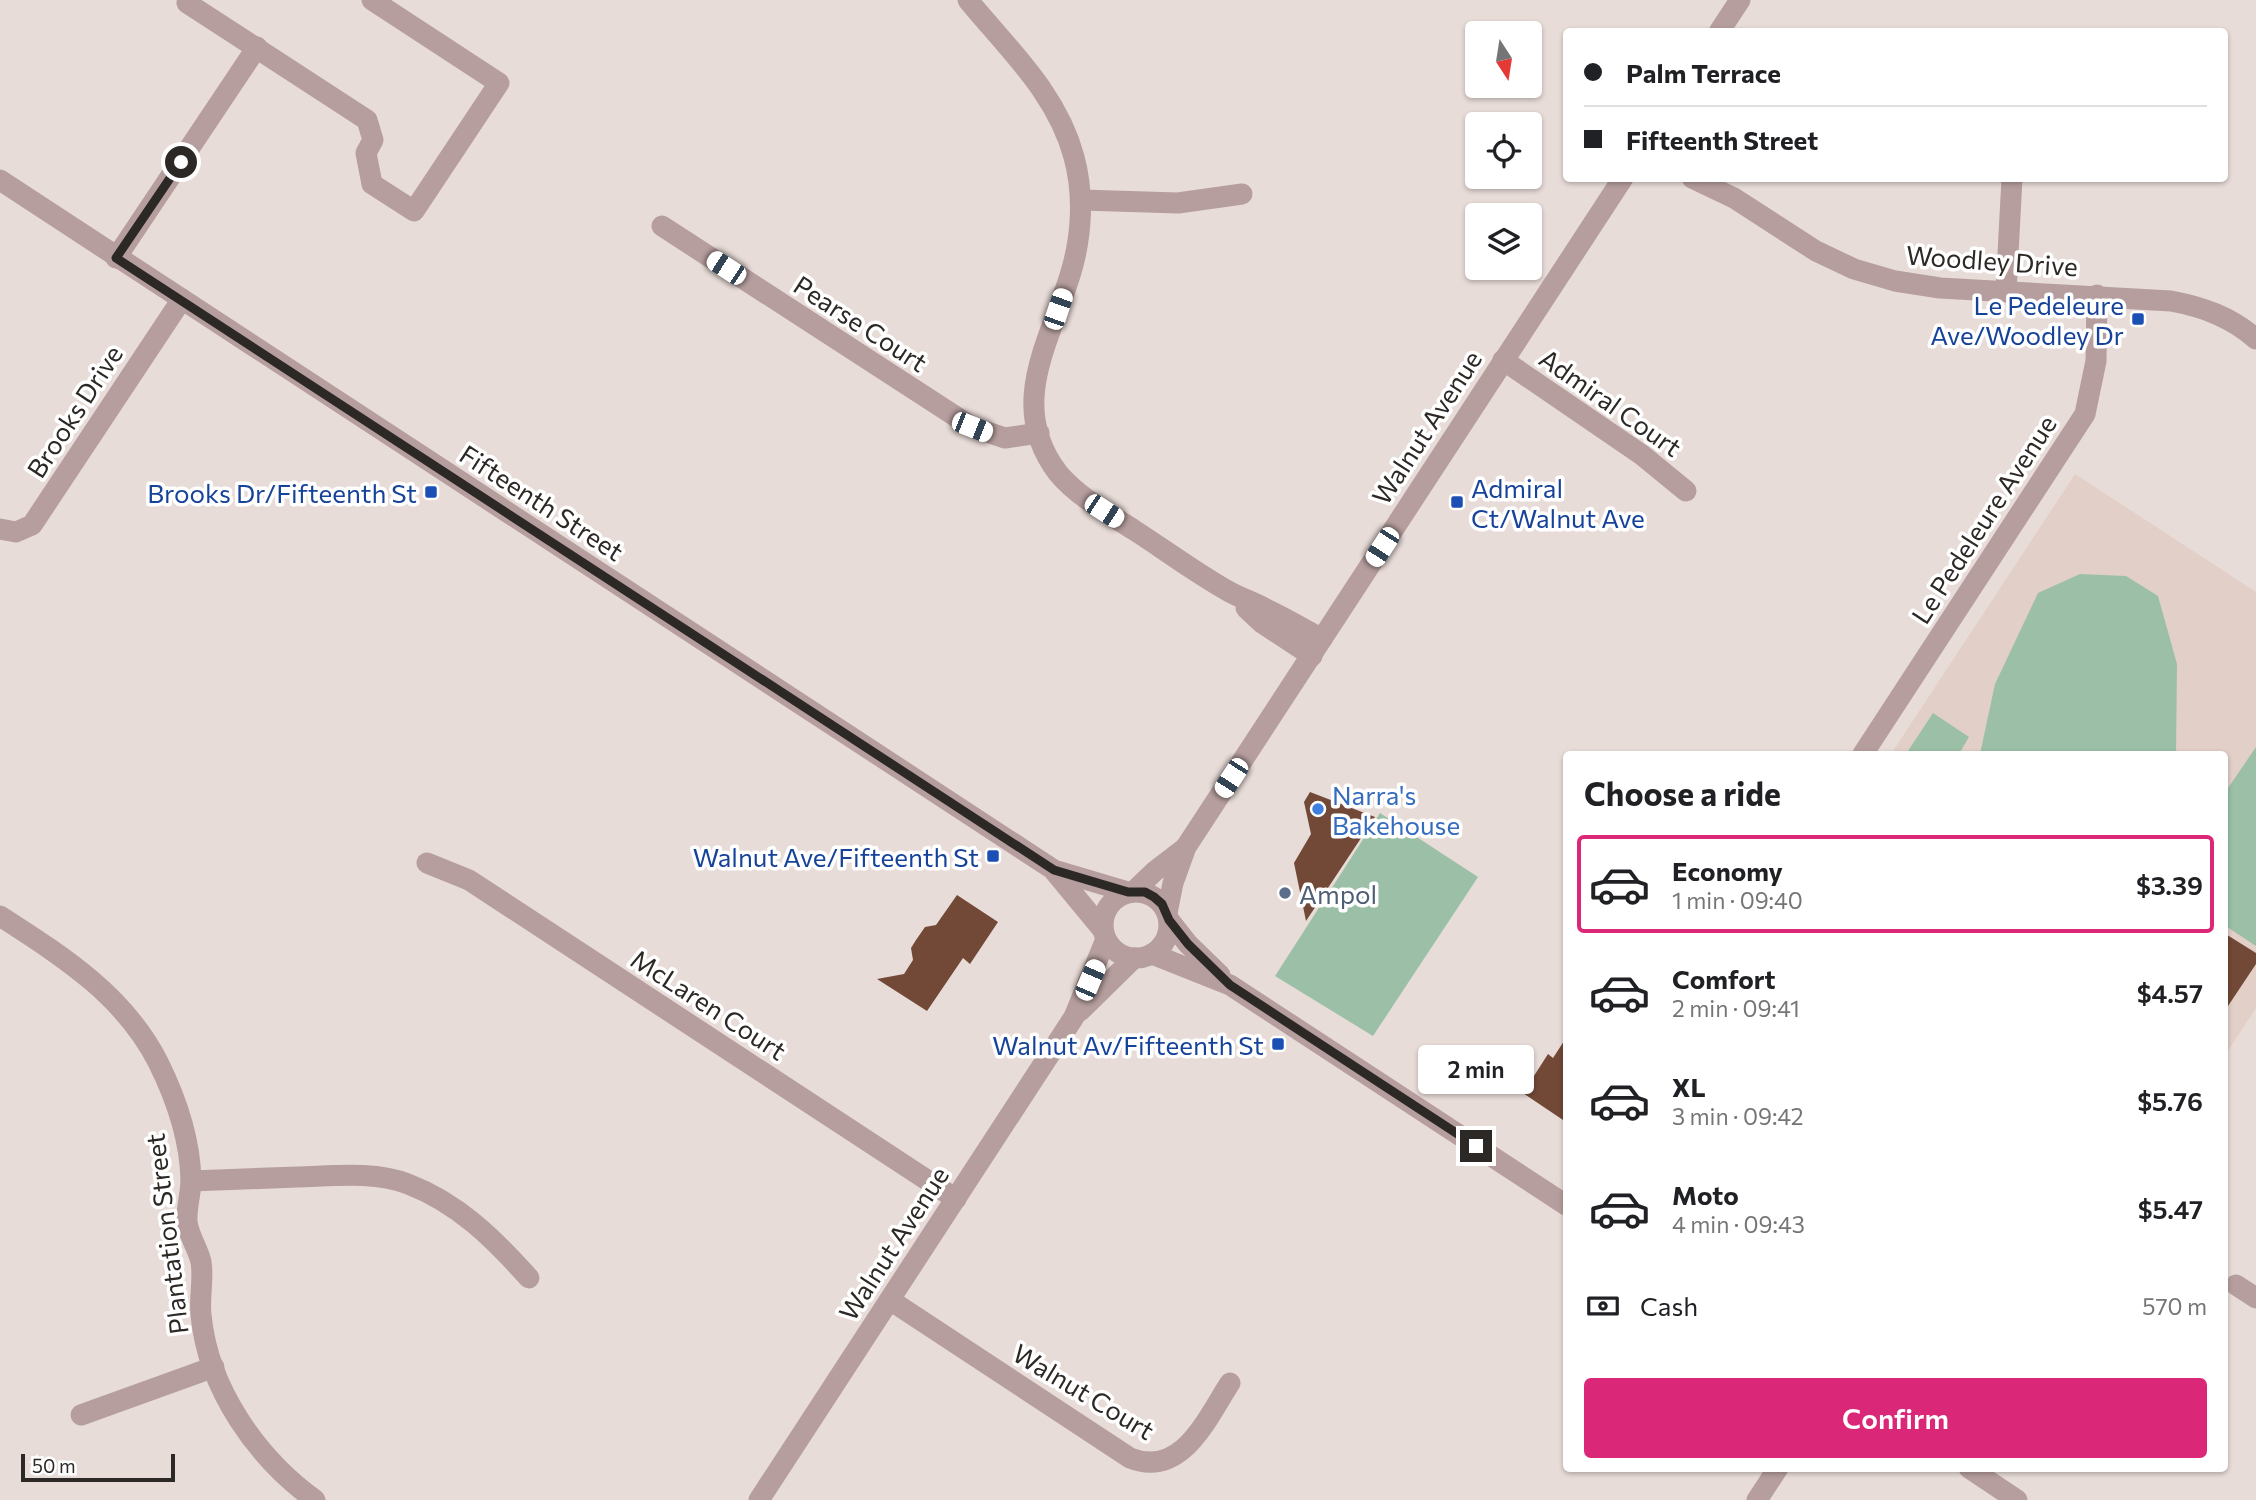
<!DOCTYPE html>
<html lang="en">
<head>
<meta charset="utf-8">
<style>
	:root { --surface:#fff; --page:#f2f2f2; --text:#202124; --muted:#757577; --line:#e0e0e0; --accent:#db2777 }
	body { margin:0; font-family:Commissioner,sans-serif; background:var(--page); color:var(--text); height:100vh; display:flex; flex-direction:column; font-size:26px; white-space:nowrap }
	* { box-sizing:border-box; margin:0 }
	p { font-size:23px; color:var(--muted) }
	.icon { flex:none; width:38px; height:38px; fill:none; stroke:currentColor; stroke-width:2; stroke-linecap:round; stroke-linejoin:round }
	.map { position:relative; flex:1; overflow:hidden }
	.details { position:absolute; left:1563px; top:751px; width:665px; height:721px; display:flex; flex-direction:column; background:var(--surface); border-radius:7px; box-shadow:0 2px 5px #0004 }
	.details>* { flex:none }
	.banner { position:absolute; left:1563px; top:28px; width:665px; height:154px; border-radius:7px; box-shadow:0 2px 5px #0004; display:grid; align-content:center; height:154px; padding:0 21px; background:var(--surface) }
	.needle { width:46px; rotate:168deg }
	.fabs { position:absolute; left:1465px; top:21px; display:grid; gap:14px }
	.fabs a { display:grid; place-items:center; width:77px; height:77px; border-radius:7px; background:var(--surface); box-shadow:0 2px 5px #0004; font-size:35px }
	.scale { position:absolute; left:21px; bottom:18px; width:154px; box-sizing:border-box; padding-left:7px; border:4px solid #2c2826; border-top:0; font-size:19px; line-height:24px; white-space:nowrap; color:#2c2826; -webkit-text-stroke:5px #fff; paint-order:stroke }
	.end { position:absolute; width:32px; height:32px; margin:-16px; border:9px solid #2c2826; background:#fff; box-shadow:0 0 0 4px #fff }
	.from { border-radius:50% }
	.bubble { position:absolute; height:49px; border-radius:7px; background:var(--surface); box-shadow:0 2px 5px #0004; font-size:23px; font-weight:600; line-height:49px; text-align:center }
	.car { position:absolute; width:21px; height:42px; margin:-21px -10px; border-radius:9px; box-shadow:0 0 5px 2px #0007; background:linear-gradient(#fff 24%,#345 0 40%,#fff 0 76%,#345 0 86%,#fff 0) }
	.banner b { display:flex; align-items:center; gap:24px; height:66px; font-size:26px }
	.banner b+b { border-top:2px solid var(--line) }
	.banner i { width:18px; height:18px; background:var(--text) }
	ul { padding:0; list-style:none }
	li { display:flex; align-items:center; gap:21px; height:98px; margin:0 14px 10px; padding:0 7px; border:4px solid transparent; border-radius:7px }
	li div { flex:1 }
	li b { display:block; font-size:26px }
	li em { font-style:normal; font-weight:600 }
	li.on { border-color:var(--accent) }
	li>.icon { width:63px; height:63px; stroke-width:1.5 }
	h2 { padding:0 21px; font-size:32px; line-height:84px }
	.pay { display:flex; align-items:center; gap:18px; height:77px; padding:0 21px; font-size:26px }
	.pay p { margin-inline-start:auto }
	.cta { display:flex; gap:14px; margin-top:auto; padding:14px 21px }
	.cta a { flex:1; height:80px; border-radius:7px; background:var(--accent); color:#fff; font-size:28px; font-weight:600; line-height:80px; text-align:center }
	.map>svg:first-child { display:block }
	.built { fill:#e2cfc7 }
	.grass { fill:#9cc0a7 }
	.building { fill:#724837 }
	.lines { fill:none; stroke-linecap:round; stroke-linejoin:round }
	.minor { stroke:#b69e9e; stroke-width:21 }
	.route { stroke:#2c2826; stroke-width:9 }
	.transit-dot { fill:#1a4fb4; stroke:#fff; stroke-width:2.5 }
	.shop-dot { fill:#3f7fe0; stroke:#fff; stroke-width:2.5 }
	.service-dot { fill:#5c6f8a; stroke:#fff; stroke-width:2.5 }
	.labels { text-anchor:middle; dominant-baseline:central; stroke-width:7; stroke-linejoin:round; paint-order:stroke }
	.street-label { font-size:26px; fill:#2c2826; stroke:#fff }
	.transit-label { font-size:26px; fill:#164399; stroke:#fff; text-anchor:end }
	.shop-label { font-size:26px; fill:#366cbe; stroke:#fff; text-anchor:start }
	.service-label { font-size:26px; fill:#4e5e75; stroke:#fff; text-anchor:start }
</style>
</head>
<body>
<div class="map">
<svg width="2256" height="1500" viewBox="0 0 2256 1500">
	<rect width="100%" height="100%" fill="#e8dcd8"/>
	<polygon class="built" points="2075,474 2256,592 2256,1008 2224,1057 2224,754 1891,754"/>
	<g class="grass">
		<polygon points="2080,574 2126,576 2158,596 2177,664 2176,754 1980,754 1995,684 2038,593"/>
		<polygon points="1933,713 1969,737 1959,754 1906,754"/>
		<polygon points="2256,747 2256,946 2224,925 2224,794"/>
		<polygon points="1380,813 1478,877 1373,1036 1275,976"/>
	</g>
	<g class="building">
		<polygon points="1310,792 1375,817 1306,921 1294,863 1311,834 1304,802"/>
		<polygon points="957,895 998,922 970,964 963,958 927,1011 877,979 904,974 913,960 911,948 916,940 925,927 936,925"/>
		<polygon points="2224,933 2256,953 2256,964 2224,1012"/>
		<polygon points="1566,1038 1566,1122 1523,1093 1548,1054 1553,1058"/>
	</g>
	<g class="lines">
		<g class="minor">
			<polyline points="189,0 187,3 367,120 373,140 366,153 372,184 414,211 499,83 372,0"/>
			<path d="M968 0C1008 49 1057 93 1074 157 1084 194 1082 235 1071 272 1051 340 1006 405 1058 473 1078 497 1109 514 1134 530 1165 550 1196 573 1228 591 1240 598 1254 602 1266 609 1285 618 1304 629 1322 639"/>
			<polyline points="1719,32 1740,0"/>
			<path d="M1692 178 1734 198 1816 251 1854 269 1895 281 1940 288 2171 301C2203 307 2231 317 2256 339"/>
			<polyline points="0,180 1054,870 1128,892"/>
			<polyline points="1081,200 1178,203 1242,194"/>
			<polyline points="662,226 972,427 1005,438 1039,433"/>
			<polyline points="116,258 257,47"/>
			<polyline points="2006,292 2012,178"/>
			<polyline points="1503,360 1642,455 1686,491"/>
			<polyline points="0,529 16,532 32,525 182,299"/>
			<polyline points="1246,608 1262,623 1312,656"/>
			<polyline points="1863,754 2085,414 2096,361 2097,295"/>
			<polyline points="427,863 469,880 956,1199"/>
			<polyline points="1055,872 1103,930"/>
			<polyline points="1134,891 1155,871 1185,848"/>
			<circle cx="1136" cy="925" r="33"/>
			<polyline points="1167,913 1173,883 1186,847 1623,178"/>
			<path d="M0 916C62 956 124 995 158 1062 176 1098 190 1140 191 1180 191 1194 186 1208 187 1222 189 1237 198 1248 201 1262 204 1279 199 1297 201 1315 208 1389 257 1458 315 1500"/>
			<polyline points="1169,920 1188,944 1220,975"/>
			<polyline points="1152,954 1230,985 1566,1205"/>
			<polyline points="1080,1011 1134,958"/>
			<path d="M191 1181C226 1180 262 1178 297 1177 334 1176 374 1171 408 1184 458 1203 494 1239 529 1278"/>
			<polyline points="2236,1285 2256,1298"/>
			<path d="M890 1300 1130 1458C1182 1479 1207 1418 1230 1383"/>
			<polyline points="81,1415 214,1367"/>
			<polyline points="1969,1468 2017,1500"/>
			<polyline points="759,1500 1074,1017 1106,939"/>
			<polyline points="1757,1500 1778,1468"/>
		</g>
	</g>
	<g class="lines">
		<polyline class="route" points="181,162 116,258 1054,870 1128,892 1145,892 1154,897 1162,904 1169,920 1188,944 1230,985 1476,1146"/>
	</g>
	<g class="transit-dot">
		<rect x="2131" y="312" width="14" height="14" rx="3.5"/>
		<rect x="424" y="485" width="14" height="14" rx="3.5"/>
		<rect x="1450" y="495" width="14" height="14" rx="3.5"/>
		<rect x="986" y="849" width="14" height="14" rx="3.5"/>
		<rect x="1271" y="1037" width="14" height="14" rx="3.5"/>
	</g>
	<circle class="shop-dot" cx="1318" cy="809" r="7"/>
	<circle class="service-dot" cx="1285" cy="893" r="7"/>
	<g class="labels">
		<g class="street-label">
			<text transform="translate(1992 260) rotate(4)">Woodley Drive</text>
			<text transform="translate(861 323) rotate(33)">Pearse Court</text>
			<text transform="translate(1611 402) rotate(35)">Admiral Court</text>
			<text transform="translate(74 411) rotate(-57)">Brooks Drive</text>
			<text transform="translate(1426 427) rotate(-57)">Walnut Avenue</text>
			<text transform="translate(542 502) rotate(33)">Fifteenth Street</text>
			<text transform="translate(1983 519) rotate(-57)">Le Pedeleure Avenue</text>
			<text transform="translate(709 1004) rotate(33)">McLaren Court</text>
			<text transform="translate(166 1234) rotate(-97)">Plantation Street</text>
			<text transform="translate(893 1243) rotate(-57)">Walnut Avenue</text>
			<text transform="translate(1084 1391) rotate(31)">Walnut Court</text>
		</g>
		<g class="transit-label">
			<text x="2124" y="304">Le Pedeleure<tspan x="2124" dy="30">Ave/Woodley Dr</tspan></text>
			<text x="1471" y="487" text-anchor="start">Admiral<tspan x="1471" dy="30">Ct/Walnut Ave</tspan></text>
			<text x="417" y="492">Brooks Dr/Fifteenth St</text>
			<text x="979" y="856">Walnut Ave/Fifteenth St</text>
			<text x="1264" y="1044">Walnut Av/Fifteenth St</text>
		</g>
		<g class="shop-label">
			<text x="1332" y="794">Narra's<tspan x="1332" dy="30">Bakehouse</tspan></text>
		</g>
		<g class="service-label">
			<text x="1299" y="893">Ampol</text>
		</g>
	</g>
</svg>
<div class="fabs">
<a><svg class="needle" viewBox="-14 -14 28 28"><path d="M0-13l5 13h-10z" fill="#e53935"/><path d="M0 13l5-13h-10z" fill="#757577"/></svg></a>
<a><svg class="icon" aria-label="locate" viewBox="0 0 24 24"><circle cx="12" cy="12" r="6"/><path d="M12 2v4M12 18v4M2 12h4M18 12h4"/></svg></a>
<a><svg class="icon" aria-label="layers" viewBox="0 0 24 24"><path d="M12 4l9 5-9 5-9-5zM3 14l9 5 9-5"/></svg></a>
</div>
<div class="scale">50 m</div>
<i class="end from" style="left:181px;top:162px"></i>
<i class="end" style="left:1476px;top:1146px"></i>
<div class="bubble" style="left:1418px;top:1045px;width:116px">2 min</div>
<i class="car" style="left:726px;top:268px;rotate:303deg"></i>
<i class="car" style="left:1058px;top:309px;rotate:19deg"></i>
<i class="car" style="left:972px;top:427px;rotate:112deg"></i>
<i class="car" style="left:1104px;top:511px;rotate:123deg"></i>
<i class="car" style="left:1382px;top:547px;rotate:213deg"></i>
<i class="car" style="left:1231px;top:778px;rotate:213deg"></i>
<i class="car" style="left:1090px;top:980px;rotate:23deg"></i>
<div class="banner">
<b><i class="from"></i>Palm Terrace</b>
<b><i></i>Fifteenth Street</b>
</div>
<section class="details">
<h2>Choose a ride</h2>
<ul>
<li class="on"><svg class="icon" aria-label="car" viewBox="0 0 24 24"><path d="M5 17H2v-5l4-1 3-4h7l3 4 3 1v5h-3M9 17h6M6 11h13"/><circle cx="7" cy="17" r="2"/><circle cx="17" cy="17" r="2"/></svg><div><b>Economy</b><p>1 min · 09:40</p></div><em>$3.39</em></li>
<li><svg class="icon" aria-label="car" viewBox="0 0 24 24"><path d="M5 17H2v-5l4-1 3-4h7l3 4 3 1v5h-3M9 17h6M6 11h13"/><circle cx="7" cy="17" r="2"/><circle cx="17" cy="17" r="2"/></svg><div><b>Comfort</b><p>2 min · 09:41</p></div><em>$4.57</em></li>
<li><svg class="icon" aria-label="car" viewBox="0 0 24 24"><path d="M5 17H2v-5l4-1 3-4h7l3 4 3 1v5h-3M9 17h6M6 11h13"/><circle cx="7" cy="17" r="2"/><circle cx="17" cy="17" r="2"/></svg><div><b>XL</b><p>3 min · 09:42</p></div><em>$5.76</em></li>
<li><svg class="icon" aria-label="car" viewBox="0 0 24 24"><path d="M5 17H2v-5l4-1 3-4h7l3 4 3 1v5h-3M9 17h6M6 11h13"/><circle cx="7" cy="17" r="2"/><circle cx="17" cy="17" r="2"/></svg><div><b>Moto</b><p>4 min · 09:43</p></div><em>$5.47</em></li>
</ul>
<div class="pay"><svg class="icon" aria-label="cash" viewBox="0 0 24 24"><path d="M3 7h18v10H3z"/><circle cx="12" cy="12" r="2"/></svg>Cash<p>570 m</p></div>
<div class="cta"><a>Confirm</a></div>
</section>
</div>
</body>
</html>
